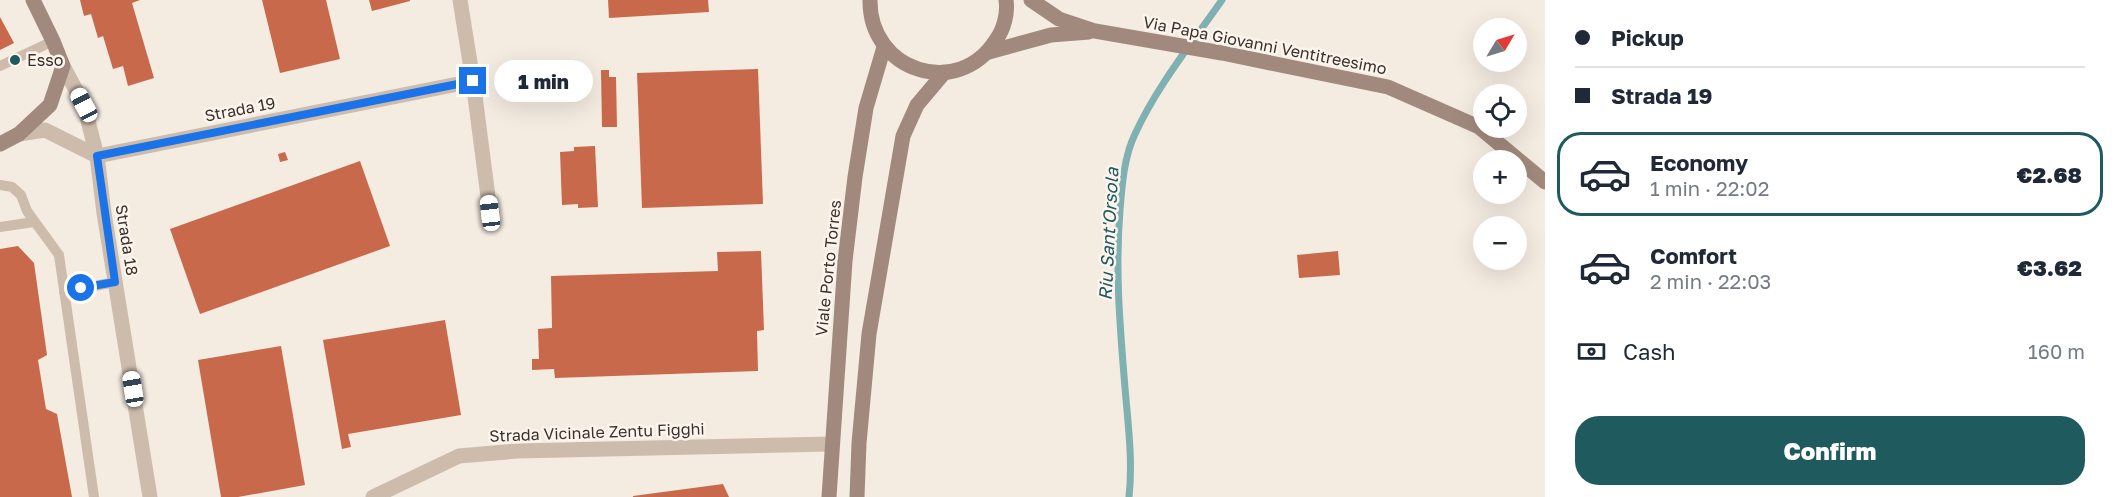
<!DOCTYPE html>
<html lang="en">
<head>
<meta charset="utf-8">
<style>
	:root { --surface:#fff; --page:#f6f6f7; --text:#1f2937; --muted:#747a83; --line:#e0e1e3; --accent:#1f5a5e }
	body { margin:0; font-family:"Golos Text",sans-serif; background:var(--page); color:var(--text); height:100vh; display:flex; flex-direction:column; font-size:22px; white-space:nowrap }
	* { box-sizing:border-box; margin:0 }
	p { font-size:20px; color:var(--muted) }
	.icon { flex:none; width:33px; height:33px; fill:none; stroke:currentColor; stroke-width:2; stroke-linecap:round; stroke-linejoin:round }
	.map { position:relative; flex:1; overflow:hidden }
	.panel { display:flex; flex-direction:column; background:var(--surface); width:570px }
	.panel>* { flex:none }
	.banner { display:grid; align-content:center; height:132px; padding:0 30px; background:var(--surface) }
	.needle { width:39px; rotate:52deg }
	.buttons { position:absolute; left:1473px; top:18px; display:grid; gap:12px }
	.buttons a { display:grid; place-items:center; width:54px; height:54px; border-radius:50%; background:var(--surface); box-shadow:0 6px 24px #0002; font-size:30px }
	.end { position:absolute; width:27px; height:27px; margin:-14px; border:8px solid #1a73e8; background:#fff; box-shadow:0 0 0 3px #fff }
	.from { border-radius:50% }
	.bubble { position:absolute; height:42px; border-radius:21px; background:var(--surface); box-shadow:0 6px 24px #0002; font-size:20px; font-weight:800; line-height:42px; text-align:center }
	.car { position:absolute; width:18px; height:36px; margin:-18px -9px; border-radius:8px; box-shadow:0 0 4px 2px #0007; background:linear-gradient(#fff 24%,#345 0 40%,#fff 0 76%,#345 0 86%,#fff 0) }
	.banner b { display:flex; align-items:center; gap:21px; height:57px; font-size:22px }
	.banner b+b { border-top:2px solid var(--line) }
	.banner i { width:15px; height:15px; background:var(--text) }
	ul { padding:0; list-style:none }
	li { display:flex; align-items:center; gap:18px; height:84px; margin:0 12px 9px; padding:0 18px; border:3px solid transparent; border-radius:24px }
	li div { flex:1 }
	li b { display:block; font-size:22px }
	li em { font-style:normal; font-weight:800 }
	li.selected { border-color:var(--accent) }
	li>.icon { width:54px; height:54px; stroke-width:1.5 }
	.pay { display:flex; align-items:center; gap:15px; height:66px; padding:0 30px; font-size:22px }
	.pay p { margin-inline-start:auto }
	.button { display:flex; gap:12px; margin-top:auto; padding:12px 30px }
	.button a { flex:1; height:69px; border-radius:24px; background:var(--accent); color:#fff; font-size:24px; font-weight:800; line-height:69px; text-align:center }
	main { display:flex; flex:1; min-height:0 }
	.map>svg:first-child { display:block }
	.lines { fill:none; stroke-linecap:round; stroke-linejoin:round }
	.stream { stroke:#7fb0b2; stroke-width:7 }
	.building { fill:#c8694b }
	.lane { stroke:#cdbbac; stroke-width:10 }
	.street { stroke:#cdbbac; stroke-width:15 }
	.secondary { stroke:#a18a7d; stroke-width:15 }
	.route { stroke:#1a73e8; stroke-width:8 }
	.poi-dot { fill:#1f5a5e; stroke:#fbf5ee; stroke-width:2 }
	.labels { text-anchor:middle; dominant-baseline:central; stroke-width:5; stroke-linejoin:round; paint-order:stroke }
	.street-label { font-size:16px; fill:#3b302b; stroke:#fbf5ee }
	.poi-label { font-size:16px; fill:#3b302b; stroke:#fbf5ee; text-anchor:start }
	.water-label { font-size:18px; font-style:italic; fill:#1f5a5e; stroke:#fbf5ee }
</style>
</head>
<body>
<main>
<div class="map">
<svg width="1545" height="497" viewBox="0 0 1545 497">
	<rect width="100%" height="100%" fill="#f4ebe1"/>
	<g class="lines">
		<path class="stream" d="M1129 497C1133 461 1128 424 1125 388 1120 327 1115 270 1120 210 1122 185 1124 157 1135 134 1157 86 1192 43 1222 0"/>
	</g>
	<g class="building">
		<polygon points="80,0 140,0 132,3 154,78 128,86 123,66 113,69 103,36 98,38 91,14 84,16"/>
		<polygon points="262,0 326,0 340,59 280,73"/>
		<polygon points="369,0 410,0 410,1 372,11"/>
		<polygon points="608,0 708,0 709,12 609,18"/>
		<polygon points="0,17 14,43 0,50"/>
		<polygon points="758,69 763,204 642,208 637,73"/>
		<polygon points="601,70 609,70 609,77 616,77 617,127 602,127"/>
		<polygon points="595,146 598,207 578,208 578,204 562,205 560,152 574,151 574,147"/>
		<polygon points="285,152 288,160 280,162 278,154"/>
		<polygon points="360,161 390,246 200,314 170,229"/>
		<polygon points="18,246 34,263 47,355 38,360 46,409 57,414 72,497 0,497 0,249"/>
		<polygon points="761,251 764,330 757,331 758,371 555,378 554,369 532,370 532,359 539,359 538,329 552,328 551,276 718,271 717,252"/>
		<polygon points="1338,251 1340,275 1299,278 1297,255"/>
		<polygon points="445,320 461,415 348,434 351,447 342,449 323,340"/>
		<polygon points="281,346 305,485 238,497 221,497 198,360"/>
		<polygon points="723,484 729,497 633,497 633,496"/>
	</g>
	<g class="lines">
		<g class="lane">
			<polyline points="0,66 53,41"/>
			<polyline points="0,185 12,187 21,195 27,211 59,255 94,497"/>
			<polyline points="0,227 34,222"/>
			<polyline points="64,292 115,282"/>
		</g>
		<g class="street">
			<polyline points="460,0 473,81 490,212"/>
			<polyline points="63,66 84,105 97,156 104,213 150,497"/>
			<polyline points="19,134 45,130 97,156 473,81"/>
			<polyline points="373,497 459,456 517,451 831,444"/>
		</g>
		<g class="secondary">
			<path d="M870 0C869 71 958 100 996 40 1004 29 1008 13 1006 0"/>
			<polyline points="1031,0 1059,19 1095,31 1222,53 1388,87 1479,127 1545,182"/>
			<polyline points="989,52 1051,35 1089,32"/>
			<polyline points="0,144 19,134 50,105 63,66 53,41 33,0"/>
			<polyline points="829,497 845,261 855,177 866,108 884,47"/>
			<polyline points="857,497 859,443 869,334 903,136 917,105 944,73"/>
		</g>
	</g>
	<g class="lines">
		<polyline class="route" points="81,288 115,282 97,156 473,81"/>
	</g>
	<circle class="poi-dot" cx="15" cy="60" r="6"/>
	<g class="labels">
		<g class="street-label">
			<text transform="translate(1265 45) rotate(11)">Via Papa Giovanni Ventitreesimo</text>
			<text transform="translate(240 109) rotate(-11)">Strada 19</text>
			<text transform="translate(127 240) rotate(81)">Strada 18</text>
			<text transform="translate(828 268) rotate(-84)">Viale Porto Torres</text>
			<text transform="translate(597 432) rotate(-2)">Strada Vicinale Zentu Figghi</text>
		</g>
		<g class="poi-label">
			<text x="27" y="60">Esso</text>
		</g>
		<g class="water-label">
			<text transform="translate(1108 234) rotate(-87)">Riu Sant'Orsola</text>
		</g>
	</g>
</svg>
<div class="buttons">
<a><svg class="needle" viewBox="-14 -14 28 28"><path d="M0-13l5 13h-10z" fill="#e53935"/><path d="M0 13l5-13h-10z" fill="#747a83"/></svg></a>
<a><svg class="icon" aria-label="locate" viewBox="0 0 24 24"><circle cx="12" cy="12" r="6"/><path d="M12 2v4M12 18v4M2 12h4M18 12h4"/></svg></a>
<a>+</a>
<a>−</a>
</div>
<i class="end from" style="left:81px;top:288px"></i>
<i class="end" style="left:473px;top:81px"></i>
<div class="bubble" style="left:494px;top:60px;width:99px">1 min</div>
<i class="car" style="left:84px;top:105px;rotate:332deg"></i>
<i class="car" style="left:490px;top:213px;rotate:353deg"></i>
<i class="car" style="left:133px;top:389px;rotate:351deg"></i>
</div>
<section class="panel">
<div class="banner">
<b><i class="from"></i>Pickup</b>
<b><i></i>Strada 19</b>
</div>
<ul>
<li class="selected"><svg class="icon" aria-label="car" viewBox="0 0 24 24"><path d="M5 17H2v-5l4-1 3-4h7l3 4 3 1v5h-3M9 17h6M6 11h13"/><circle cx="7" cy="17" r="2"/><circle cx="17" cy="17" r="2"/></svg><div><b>Economy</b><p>1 min · 22:02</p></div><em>€2.68</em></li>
<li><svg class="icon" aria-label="car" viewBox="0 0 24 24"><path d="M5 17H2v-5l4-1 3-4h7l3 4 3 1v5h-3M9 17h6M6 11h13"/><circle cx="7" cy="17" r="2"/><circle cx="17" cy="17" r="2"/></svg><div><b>Comfort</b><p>2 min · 22:03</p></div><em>€3.62</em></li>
</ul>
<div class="pay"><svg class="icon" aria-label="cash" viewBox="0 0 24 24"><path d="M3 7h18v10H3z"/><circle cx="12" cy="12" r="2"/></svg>Cash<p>160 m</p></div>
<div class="button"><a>Confirm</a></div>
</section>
</main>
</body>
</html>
